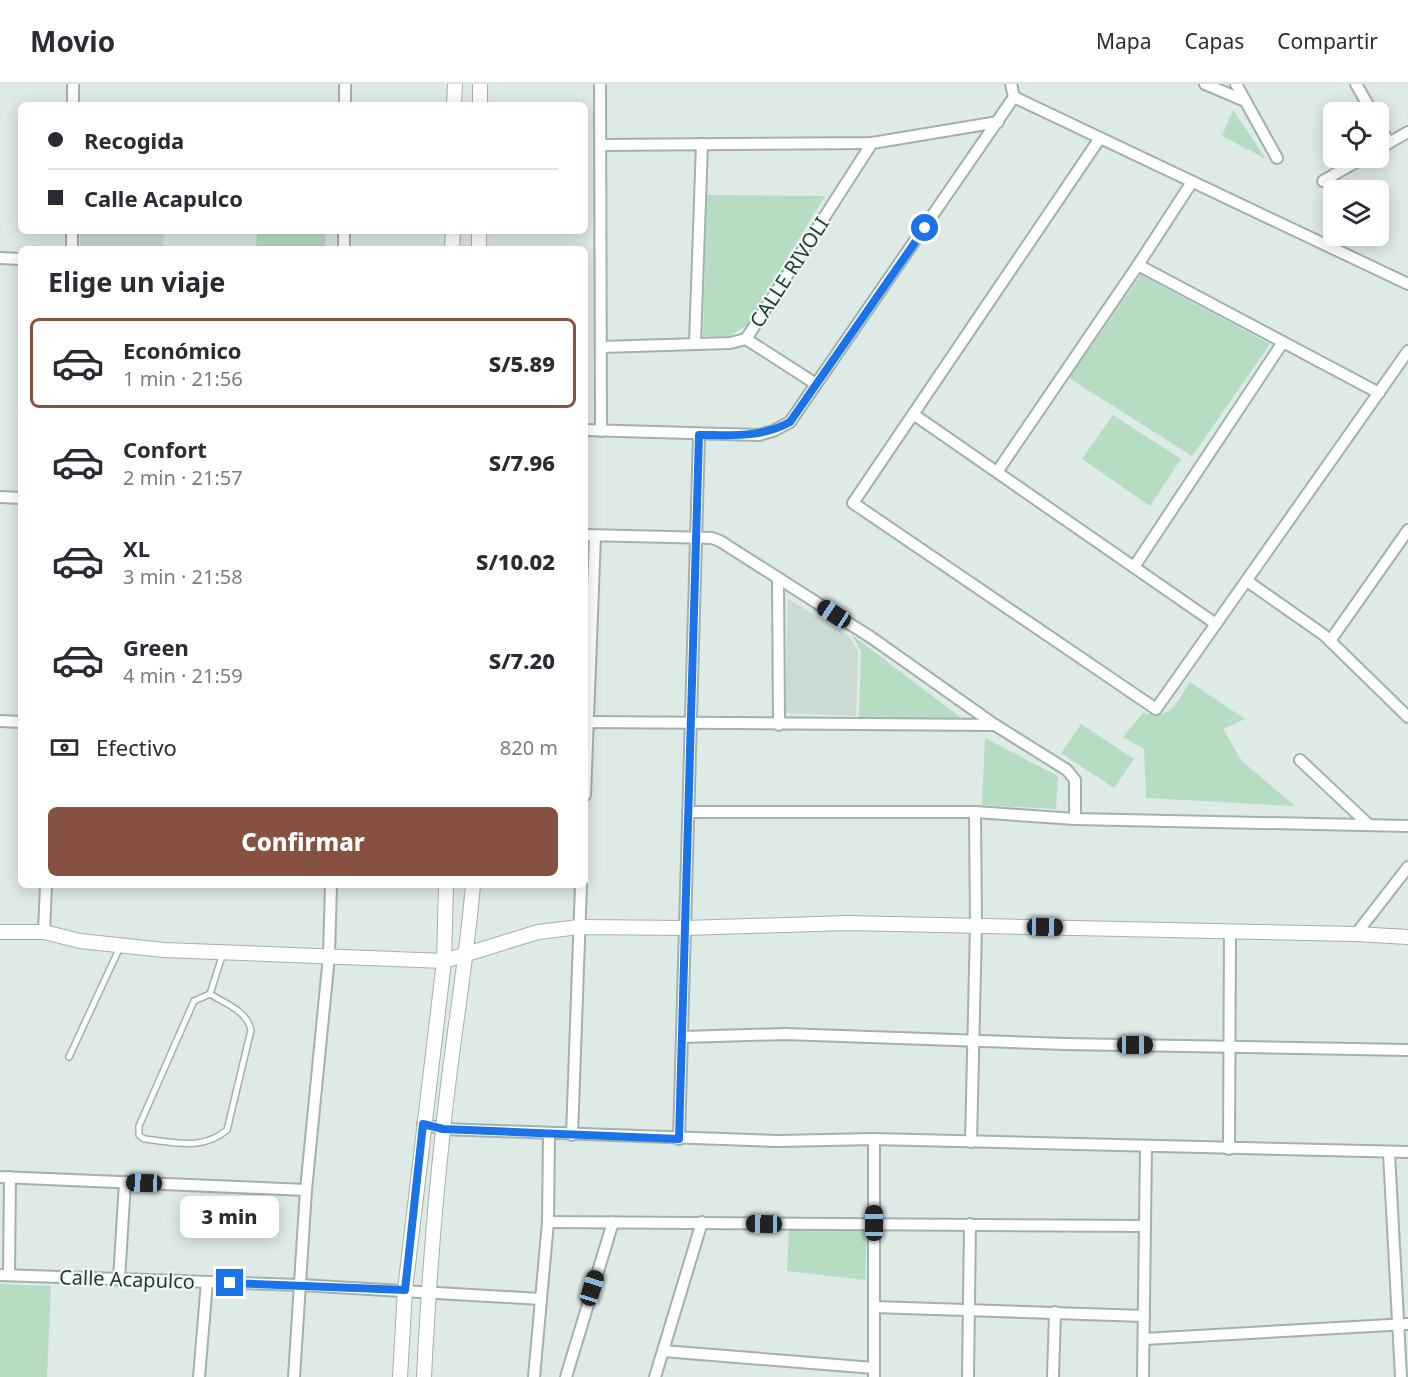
<!DOCTYPE html>
<html lang="es">
<head>
<meta charset="utf-8">
<style>
	:root { --surface:#fff; --page:#f7f7f7; --text:#2b2b33; --muted:#7c7c81; --line:#e1e1e2; --accent:#865140 }
	body { margin:0; font-family:"Noto Sans",sans-serif; background:var(--page); color:var(--text); height:100vh; display:flex; flex-direction:column; font-size:22px; white-space:nowrap }
	* { box-sizing:border-box; margin:0 }
	p { font-size:20px; color:var(--muted) }
	.icon { flex:none; width:33px; height:33px; fill:none; stroke:currentColor; stroke-width:2; stroke-linecap:round; stroke-linejoin:round }
	.map { position:relative; flex:1; overflow:hidden }
	.drawer { position:absolute; left:18px; top:162px; width:570px; height:642px; display:flex; flex-direction:column; background:var(--surface); border-radius:9px; box-shadow:0 3px 15px #0003 }
	.drawer>* { flex:none }
	.banner { position:absolute; left:18px; top:18px; width:570px; height:132px; border-radius:9px; box-shadow:0 3px 15px #0003; display:grid; align-content:center; height:132px; padding:0 30px; background:var(--surface) }
	.buttons { position:absolute; left:1323px; top:18px; display:grid; gap:12px }
	.buttons a { display:grid; place-items:center; width:66px; height:66px; border-radius:9px; background:var(--surface); box-shadow:0 3px 15px #0003; font-size:30px }
	.end { position:absolute; width:27px; height:27px; margin:-14px; border:8px solid #1a73e8; background:#fff; box-shadow:0 0 0 3px #fff }
	.from { border-radius:50% }
	.bubble { position:absolute; height:42px; border-radius:9px; background:var(--surface); box-shadow:0 3px 15px #0003; font-size:20px; font-weight:800; line-height:42px; text-align:center }
	.car { position:absolute; width:18px; height:36px; margin:-18px -9px; border-radius:8px; box-shadow:0 0 4px 2px #0007; background:linear-gradient(#222 24%,#8ab4d8 0 40%,#222 0 76%,#8ab4d8 0 86%,#222 0) }
	.banner b { display:flex; align-items:center; gap:21px; height:57px; font-size:22px }
	.banner b+b { border-top:2px solid var(--line) }
	.banner i { width:15px; height:15px; background:var(--text) }
	ul { padding:0; list-style:none }
	li { display:flex; align-items:center; gap:18px; height:90px; margin:0 12px 9px; padding:0 18px; border:3px solid transparent; border-radius:9px }
	li div { flex:1 }
	li b { display:block; font-size:22px }
	li em { font-style:normal; font-weight:800 }
	li.active { border-color:var(--accent) }
	li>.icon { width:54px; height:54px; stroke-width:1.5 }
	h2 { padding:0 30px; font-size:27px; line-height:72px }
	.pay { display:flex; align-items:center; gap:15px; height:66px; padding:0 30px; font-size:22px }
	.pay p { margin-inline-start:auto }
	.action { display:flex; gap:12px; margin-top:auto; padding:12px 30px }
	.action a { flex:1; height:69px; border-radius:9px; background:var(--accent); color:#fff; font-size:24px; font-weight:800; line-height:69px; text-align:center }
	header { display:flex; align-items:center; gap:36px; box-sizing:border-box; height:84px; padding:0 30px; background:var(--surface); border-bottom:2px solid var(--line) }
	header strong { font-size:28px }
	nav { display:flex; gap:33px; margin-inline-start:auto; font-size:21px }
	.map>svg:first-child { display:block }
	.built { fill:#ccdad4 }
	.green { fill:#b6dcc2 }
	.lines { fill:none; stroke-linecap:round; stroke-linejoin:round }
	.service-casing { stroke:#a1b2ac; stroke-width:8 }
	.minor-casing { stroke:#a1b2ac; stroke-width:14 }
	.tertiary-casing { stroke:#a1b2ac; stroke-width:16 }
	.service { stroke:#fff; stroke-width:5 }
	.minor { stroke:#fff; stroke-width:10 }
	.tertiary { stroke:#fff; stroke-width:14 }
	.route { stroke:#1a73e8; stroke-width:8 }
	.labels { text-anchor:middle; dominant-baseline:central; stroke-width:4.5; stroke-linejoin:round; paint-order:stroke }
	.street-label { font-size:20px; fill:#1f3a34; stroke:#eef7f3 }
</style>
</head>
<body>
<header>
<strong>Movio</strong>
<nav><a>Mapa</a><a>Capas</a><a>Compartir</a></nav>
</header>
<div class="map">
<svg width="1408" height="1293" viewBox="0 0 1408 1293">
	<rect width="100%" height="100%" fill="#deeae5"/>
	<g class="built">
		<polygon points="85,147 164,147 163,165 80,165 80,150"/>
		<polygon points="788,515 849,552 858,567 856,632 785,629"/>
	</g>
	<g class="green">
		<polygon points="1233,26 1266,75 1222,52"/>
		<polygon points="707,111 825,112 745,243 728,252 703,252"/>
		<polygon points="257,147 326,147 325,165 256,165"/>
		<polygon points="1141,191 1270,260 1192,372 1069,294"/>
		<polygon points="1113,331 1181,375 1150,422 1082,375"/>
		<polygon points="852,551 964,636 859,633 861,567"/>
		<path d="M1190 598 1245 635 1223 645 1242 677 1295 722 1146 714 1144 665 1123 653 1143 629C1172 636 1175 620 1190 598Z"/>
		<polygon points="1081,640 1134,675 1114,704 1061,669"/>
		<polygon points="985,654 1058,692 1056,725 982,721"/>
		<polygon points="789,1144 867,1144 865,1196 787,1187"/>
		<polygon points="0,1200 51,1202 47,1293 0,1293"/>
	</g>
	<g class="lines">
		<g class="service-casing">
			<g id="service">
				<path d="M210 910C226 920 247 927 251 946L227 1046C202 1067 174 1058 144 1055L139 1051V1042L194 917 210 910 223 869"/>
				<polyline points="69,973 120,863"/>
			</g>
		</g>
		<g class="minor-casing">
			<g id="minor">
				<polyline points="600,0 601,347"/>
				<polyline points="1205,0 1245,17"/>
				<polyline points="1236,0 1277,74"/>
				<polyline points="1356,0 1372,28"/>
				<polyline points="1014,13 1408,200"/>
				<polyline points="73,21 73,0"/>
				<polyline points="345,21 345,0"/>
				<polyline points="1378,40 1389,59"/>
				<polyline points="1100,54 853,419 1156,625 1408,267"/>
				<polyline points="601,61 872,59 998,38"/>
				<polyline points="1378,65 1408,48"/>
				<polyline points="1323,97 1363,74"/>
				<polyline points="72,165 72,147"/>
				<polyline points="344,165 344,147"/>
				<polyline points="0,174 21,175"/>
				<polyline points="1138,181 1379,309"/>
				<polyline points="746,255 816,300"/>
				<polyline points="695,259 702,60"/>
				<polyline points="601,263 730,259 746,255 872,59"/>
				<polyline points="913,330 1216,540"/>
				<polyline points="585,346 759,351 773,347 790,338 1014,13 1011,0"/>
				<polyline points="997,388 1138,181 1192,98"/>
				<polyline points="0,413 21,414"/>
				<polyline points="585,451 712,454 720,457 872,554 995,641 1067,686 1075,696 1075,735"/>
				<polyline points="1134,483 1283,258"/>
				<polyline points="778,494 779,641"/>
				<polyline points="1247,497 1324,551 1408,633"/>
				<polyline points="1330,557 1408,446"/>
				<polyline points="0,637 21,638"/>
				<polyline points="585,638 995,641"/>
				<polyline points="1300,676 1368,740"/>
				<polyline points="585,711 595,452"/>
				<polyline points="688,728 975,728 1075,735 1408,742"/>
				<polyline points="44,848 46,801"/>
				<polyline points="1356,850 1408,783"/>
				<polyline points="683,953 785,950 1065,960 1408,966"/>
				<polyline points="423,1040 443,1045 778,1057 874,1055 1408,1068"/>
				<polyline points="572,1051 581,801"/>
				<polyline points="679,1055 699,351"/>
				<polyline points="874,1055 874,1293"/>
				<polyline points="971,1058 976,842 975,728"/>
				<polyline points="1229,1065 1230,847"/>
				<polyline points="1389,1069 1401,1293"/>
				<polyline points="0,1093 306,1106"/>
				<polyline points="548,1138 1145,1142"/>
				<polyline points="0,1191 300,1201 541,1215"/>
				<polyline points="9,1191 10,1093"/>
				<polyline points="119,1196 125,1098"/>
				<polyline points="874,1223 1144,1232"/>
				<polyline points="1144,1255 1408,1240"/>
				<polyline points="663,1267 874,1284"/>
				<polyline points="199,1293 207,1198"/>
				<polyline points="294,1293 306,1106 329,872 331,801"/>
				<polyline points="534,1293 548,1138 549,1050"/>
				<polyline points="566,1293 613,1138"/>
				<polyline points="655,1293 702,1138"/>
				<polyline points="968,1293 970,1140"/>
				<polyline points="1053,1293 1055,1228"/>
				<polyline points="1143,1293 1146,1063"/>
			</g>
		</g>
		<g class="tertiary-casing">
			<g id="tertiary">
				<polyline points="454,21 455,0"/>
				<polyline points="480,21 480,0"/>
				<polyline points="452,165 453,147"/>
				<polyline points="479,165 479,147"/>
				<polyline points="0,848 44,848 80,857 164,866 444,877 538,848 579,843 686,844 847,839 1356,850 1408,853"/>
				<polyline points="400,1293 405,1206 444,877 446,801"/>
				<path d="M424 1293C428 1211 434 1128 443 1046 451 964 466 883 473 801"/>
			</g>
		</g>
		<use href="#service" class="service"/>
		<use href="#minor" class="minor"/>
		<use href="#tertiary" class="tertiary"/>
	</g>
	<g class="lines">
		<path class="route" d="M230 1199 405 1206 423 1040 443 1045 679 1055 699 351C732 351 761 354 790 338L925 144"/>
	</g>
	<g class="labels">
		<g class="street-label">
			<text transform="translate(789 188) rotate(-57)">CALLE RIVOLI</text>
			<text transform="translate(127 1195) rotate(2)">Calle Acapulco</text>
		</g>
	</g>
</svg>
<div class="buttons">
<a><svg class="icon" aria-label="locate" viewBox="0 0 24 24"><circle cx="12" cy="12" r="6"/><path d="M12 2v4M12 18v4M2 12h4M18 12h4"/></svg></a>
<a><svg class="icon" aria-label="layers" viewBox="0 0 24 24"><path d="M12 4l9 5-9 5-9-5zM3 14l9 5 9-5"/></svg></a>
</div>
<i class="end from" style="left:925px;top:144px"></i>
<i class="end" style="left:230px;top:1199px"></i>
<div class="bubble" style="left:180px;top:1112px;width:99px">3 min</div>
<i class="car" style="left:834px;top:530px;rotate:303deg"></i>
<i class="car" style="left:1045px;top:843px;rotate:91deg"></i>
<i class="car" style="left:1135px;top:961px;rotate:90deg"></i>
<i class="car" style="left:144px;top:1099px;rotate:272deg"></i>
<i class="car" style="left:874px;top:1139px;rotate:0deg"></i>
<i class="car" style="left:764px;top:1140px;rotate:271deg"></i>
<i class="car" style="left:592px;top:1204px;rotate:17deg"></i>
<div class="banner">
<b><i class="from"></i>Recogida</b>
<b><i></i>Calle Acapulco</b>
</div>
<section class="drawer">
<h2>Elige un viaje</h2>
<ul>
<li class="active"><svg class="icon" aria-label="car" viewBox="0 0 24 24"><path d="M5 17H2v-5l4-1 3-4h7l3 4 3 1v5h-3M9 17h6M6 11h13"/><circle cx="7" cy="17" r="2"/><circle cx="17" cy="17" r="2"/></svg><div><b>Económico</b><p>1 min · 21:56</p></div><em>S/5.89</em></li>
<li><svg class="icon" aria-label="car" viewBox="0 0 24 24"><path d="M5 17H2v-5l4-1 3-4h7l3 4 3 1v5h-3M9 17h6M6 11h13"/><circle cx="7" cy="17" r="2"/><circle cx="17" cy="17" r="2"/></svg><div><b>Confort</b><p>2 min · 21:57</p></div><em>S/7.96</em></li>
<li><svg class="icon" aria-label="car" viewBox="0 0 24 24"><path d="M5 17H2v-5l4-1 3-4h7l3 4 3 1v5h-3M9 17h6M6 11h13"/><circle cx="7" cy="17" r="2"/><circle cx="17" cy="17" r="2"/></svg><div><b>XL</b><p>3 min · 21:58</p></div><em>S/10.02</em></li>
<li><svg class="icon" aria-label="car" viewBox="0 0 24 24"><path d="M5 17H2v-5l4-1 3-4h7l3 4 3 1v5h-3M9 17h6M6 11h13"/><circle cx="7" cy="17" r="2"/><circle cx="17" cy="17" r="2"/></svg><div><b>Green</b><p>4 min · 21:59</p></div><em>S/7.20</em></li>
</ul>
<div class="pay"><svg class="icon" aria-label="cash" viewBox="0 0 24 24"><path d="M3 7h18v10H3z"/><circle cx="12" cy="12" r="2"/></svg>Efectivo<p>820 m</p></div>
<div class="action"><a>Confirmar</a></div>
</section>
</div>
</body>
</html>
